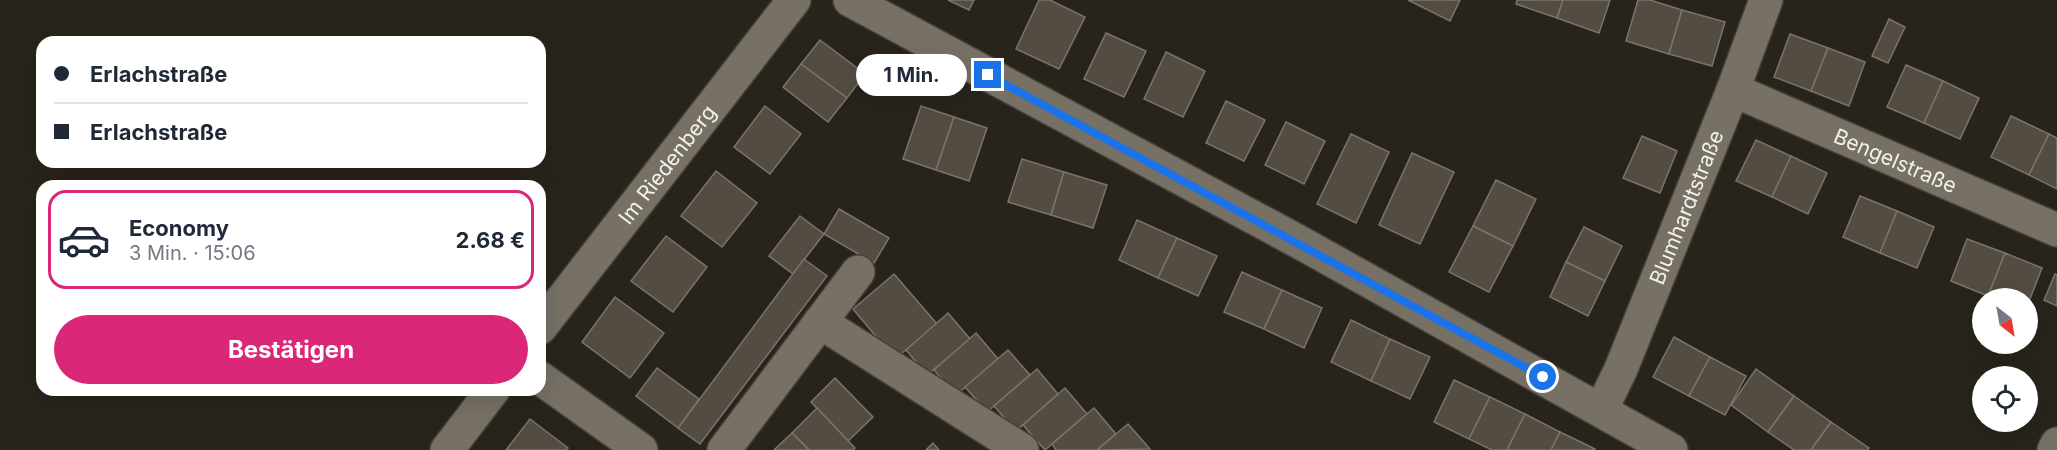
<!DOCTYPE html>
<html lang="de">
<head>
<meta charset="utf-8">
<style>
	:root { --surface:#fff; --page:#f2f2f3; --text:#1f2937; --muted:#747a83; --line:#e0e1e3; --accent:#db2777 }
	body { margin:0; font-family:Inter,sans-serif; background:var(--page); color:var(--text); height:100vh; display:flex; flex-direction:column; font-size:22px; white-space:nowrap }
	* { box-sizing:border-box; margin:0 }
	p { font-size:20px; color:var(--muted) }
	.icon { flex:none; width:33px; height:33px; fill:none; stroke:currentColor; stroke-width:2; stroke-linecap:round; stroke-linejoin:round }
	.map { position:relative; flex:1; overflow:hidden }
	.side { position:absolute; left:36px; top:180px; width:510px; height:216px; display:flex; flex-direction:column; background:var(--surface); border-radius:18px; box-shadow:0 6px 24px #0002 }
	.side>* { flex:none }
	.hud { position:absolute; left:36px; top:36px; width:510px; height:132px; border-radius:18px; box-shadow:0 6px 24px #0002; display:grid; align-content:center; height:132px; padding:0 18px; background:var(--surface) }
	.needle { width:39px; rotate:149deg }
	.tools { position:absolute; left:1972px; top:288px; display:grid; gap:12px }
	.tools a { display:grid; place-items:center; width:66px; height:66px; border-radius:50%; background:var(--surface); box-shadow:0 6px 24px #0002; font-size:30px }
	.end { position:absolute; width:27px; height:27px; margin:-14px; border:8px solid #1a73e8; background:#fff; box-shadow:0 0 0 3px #fff }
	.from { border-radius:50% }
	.bubble { position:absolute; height:42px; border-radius:21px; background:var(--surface); box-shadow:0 6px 24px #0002; font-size:20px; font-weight:700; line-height:42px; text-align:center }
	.hud b { display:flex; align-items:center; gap:21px; height:57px; font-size:22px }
	.hud b+b { border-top:2px solid var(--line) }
	.hud i { width:15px; height:15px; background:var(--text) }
	ul { padding:10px 0 0; list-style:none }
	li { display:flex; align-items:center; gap:18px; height:99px; margin:0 12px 9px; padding:0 6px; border:3px solid transparent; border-radius:18px }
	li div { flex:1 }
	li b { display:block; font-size:22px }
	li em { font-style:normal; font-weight:700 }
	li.selected { border-color:var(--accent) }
	li>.icon { width:54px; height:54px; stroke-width:1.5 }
	.cta { display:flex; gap:12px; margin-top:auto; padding:12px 18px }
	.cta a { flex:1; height:69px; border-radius:36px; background:var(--accent); color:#fff; font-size:24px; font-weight:700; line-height:69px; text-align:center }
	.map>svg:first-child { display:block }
	.building { fill:#524c42; stroke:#7a7469; stroke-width:1.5 }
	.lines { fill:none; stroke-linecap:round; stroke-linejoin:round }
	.minor-casing { stroke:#443f37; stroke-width:36 }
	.minor { stroke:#767065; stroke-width:33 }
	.route { stroke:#1a73e8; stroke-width:8 }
	.labels { text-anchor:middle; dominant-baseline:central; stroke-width:4.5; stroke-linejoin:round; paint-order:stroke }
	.street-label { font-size:21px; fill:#f3f0ea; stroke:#29241b }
</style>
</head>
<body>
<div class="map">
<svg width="2057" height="450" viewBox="0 0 2057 450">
	<rect width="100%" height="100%" fill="#29241b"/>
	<g class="building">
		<polygon points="948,0 974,0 969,10"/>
		<polygon points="1039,0 1050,0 1085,17 1059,69 1016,49"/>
		<polygon points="1408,0 1460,0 1450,21"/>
		<polygon points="1517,0 1563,0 1557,18 1516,4"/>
		<polygon points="1563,0 1610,0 1599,33 1557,18"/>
		<polygon points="1638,0 1650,0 1682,10 1669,54 1626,41"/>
		<polygon points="1682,10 1725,22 1712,66 1669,54"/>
		<polygon points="1889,19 1905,27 1888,63 1872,56"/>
		<polygon points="1106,33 1146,51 1124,97 1084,79"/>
		<polygon points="1790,34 1828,48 1811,91 1774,77"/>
		<polygon points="820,40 865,74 847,98 801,64"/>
		<polygon points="1828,48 1865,62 1849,106 1811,91"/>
		<polygon points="1166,52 1205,71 1183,117 1144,99"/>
		<polygon points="801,64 847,98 828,122 783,87"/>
		<polygon points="1906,65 1943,81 1924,123 1887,107"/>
		<polygon points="1943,81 1979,98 1960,139 1924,123"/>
		<polygon points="1226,101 1265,120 1244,161 1206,143"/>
		<polygon points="765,106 801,134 770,174 734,147"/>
		<polygon points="921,106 954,117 936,170 903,159"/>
		<polygon points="2011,116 2049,134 2029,175 1991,157"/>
		<polygon points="954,117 987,128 969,181 936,170"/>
		<polygon points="1286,122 1325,141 1304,184 1265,165"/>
		<polygon points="1351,134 1389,152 1356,223 1317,204"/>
		<polygon points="2049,134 2057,138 2057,189 2029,175"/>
		<polygon points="1642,136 1677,151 1660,193 1623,178"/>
		<polygon points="1756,140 1791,156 1772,197 1736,181"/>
		<polygon points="1412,153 1454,172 1420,244 1379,225"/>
		<polygon points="1791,156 1827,173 1808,214 1772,197"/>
		<polygon points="1022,159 1064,172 1051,215 1008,202"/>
		<polygon points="716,171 757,203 722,247 681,216"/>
		<polygon points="1064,172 1107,185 1093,228 1051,215"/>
		<polygon points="1496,180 1536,199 1513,246 1473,226"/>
		<polygon points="1860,196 1897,211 1880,253 1843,237"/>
		<polygon points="839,209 889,238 874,263 824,234"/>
		<polygon points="1897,211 1934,227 1917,268 1880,253"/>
		<polygon points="800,216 824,234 793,274 769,256"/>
		<polygon points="1137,220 1177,238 1158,278 1119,260"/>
		<polygon points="1473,226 1513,246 1489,292 1449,272"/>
		<polygon points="1584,227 1622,246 1605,281 1566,262"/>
		<polygon points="666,236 707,267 673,312 631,281"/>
		<polygon points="1177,238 1217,256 1198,296 1158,278"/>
		<polygon points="1967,239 2005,253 1988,296 1951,281"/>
		<polygon points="2005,253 2042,268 2028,304 2028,298 1996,298 1988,296"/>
		<polygon points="804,259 827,276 700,444 678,428"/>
		<polygon points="1566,262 1605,281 1588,316 1550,297"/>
		<polygon points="1242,272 1282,290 1264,329 1224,312"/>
		<polygon points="894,274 937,324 895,359 853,309"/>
		<polygon points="2055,274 2057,275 2057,306 2044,300"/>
		<polygon points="1282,290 1322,308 1304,348 1264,329"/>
		<polygon points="615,297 664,333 630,378 582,342"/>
		<polygon points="948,313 970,339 927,375 906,350"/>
		<polygon points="1351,320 1390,339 1371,381 1331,362"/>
		<polygon points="976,333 998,359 956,395 934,370"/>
		<polygon points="1674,337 1710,357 1689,396 1653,377"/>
		<polygon points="1390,339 1430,357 1410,399 1371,381"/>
		<polygon points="1008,350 1030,375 987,412 965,387"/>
		<polygon points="1710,357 1746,376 1725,415 1689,396"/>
		<polygon points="657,368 699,399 678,428 636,396"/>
		<polygon points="1037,369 1058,394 1016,431 994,406"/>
		<polygon points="1756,369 1794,396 1768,432 1731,405"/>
		<polygon points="835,378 873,417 848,441 811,402"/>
		<polygon points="1454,380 1490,397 1469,439 1434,422"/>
		<polygon points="1065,388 1087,414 1045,450 1023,425"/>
		<polygon points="2028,393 2035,396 2028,412"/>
		<polygon points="1794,396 1831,422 1811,450 1794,450 1768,432"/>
		<polygon points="1490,397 1525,414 1507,450 1492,450 1469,439"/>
		<polygon points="817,408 855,448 853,450 809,450 792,433"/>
		<polygon points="1094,408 1116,434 1097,450 1056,450 1052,444"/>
		<polygon points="1525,414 1560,432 1551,450 1507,450"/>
		<polygon points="530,419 568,448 566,450 506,450"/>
		<polygon points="1831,422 1869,448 1868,450 1811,450"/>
		<polygon points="1128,424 1150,449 1097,450 1116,434"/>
		<polygon points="1560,432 1595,449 1595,450 1551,450"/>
		<polygon points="792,433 809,450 774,450"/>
		<polygon points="933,443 939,450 926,450"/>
	</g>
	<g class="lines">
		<g class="minor-casing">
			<g id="minor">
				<polyline points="850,0 1301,243 1671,450"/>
				<path id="s1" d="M1733 90 2057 230"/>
				<polyline points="820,322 1022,450"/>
				<path id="s2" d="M540 328 794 0"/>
				<polyline points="540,378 641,450"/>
				<path id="s3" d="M1601 410 1621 369 1733 90 1766 0"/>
				<polyline points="447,450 493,390"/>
				<polyline points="724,450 858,272"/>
				<polyline points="2054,450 2057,444"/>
			</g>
		</g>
		<use href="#minor" class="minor"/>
	</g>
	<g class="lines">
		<polyline class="route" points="988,75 1543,377"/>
	</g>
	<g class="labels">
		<g class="street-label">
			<text stroke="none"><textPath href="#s1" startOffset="177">Bengelstraße</textPath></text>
			<text stroke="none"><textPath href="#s2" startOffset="207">Im Riedenberg</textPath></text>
			<text stroke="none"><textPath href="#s3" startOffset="220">Blumhardtstraße</textPath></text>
		</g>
	</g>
</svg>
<div class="tools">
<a><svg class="needle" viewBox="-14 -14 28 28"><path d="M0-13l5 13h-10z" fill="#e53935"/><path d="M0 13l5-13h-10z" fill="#747a83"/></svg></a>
<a><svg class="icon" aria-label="locate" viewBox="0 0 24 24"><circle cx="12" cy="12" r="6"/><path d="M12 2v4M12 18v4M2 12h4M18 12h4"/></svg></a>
</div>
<i class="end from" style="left:1543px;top:377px"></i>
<i class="end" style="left:988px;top:75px"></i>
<div class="bubble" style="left:856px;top:54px;width:111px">1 Min.</div>
<div class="hud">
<b><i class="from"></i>Erlachstraße</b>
<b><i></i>Erlachstraße</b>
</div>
<section class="side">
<ul>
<li class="selected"><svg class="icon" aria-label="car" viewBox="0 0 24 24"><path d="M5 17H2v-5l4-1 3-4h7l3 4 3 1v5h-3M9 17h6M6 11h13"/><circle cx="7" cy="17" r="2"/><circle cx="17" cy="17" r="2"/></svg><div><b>Economy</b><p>3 Min. · 15:06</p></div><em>2.68 €</em></li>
</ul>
<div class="cta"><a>Bestätigen</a></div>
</section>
</div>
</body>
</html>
